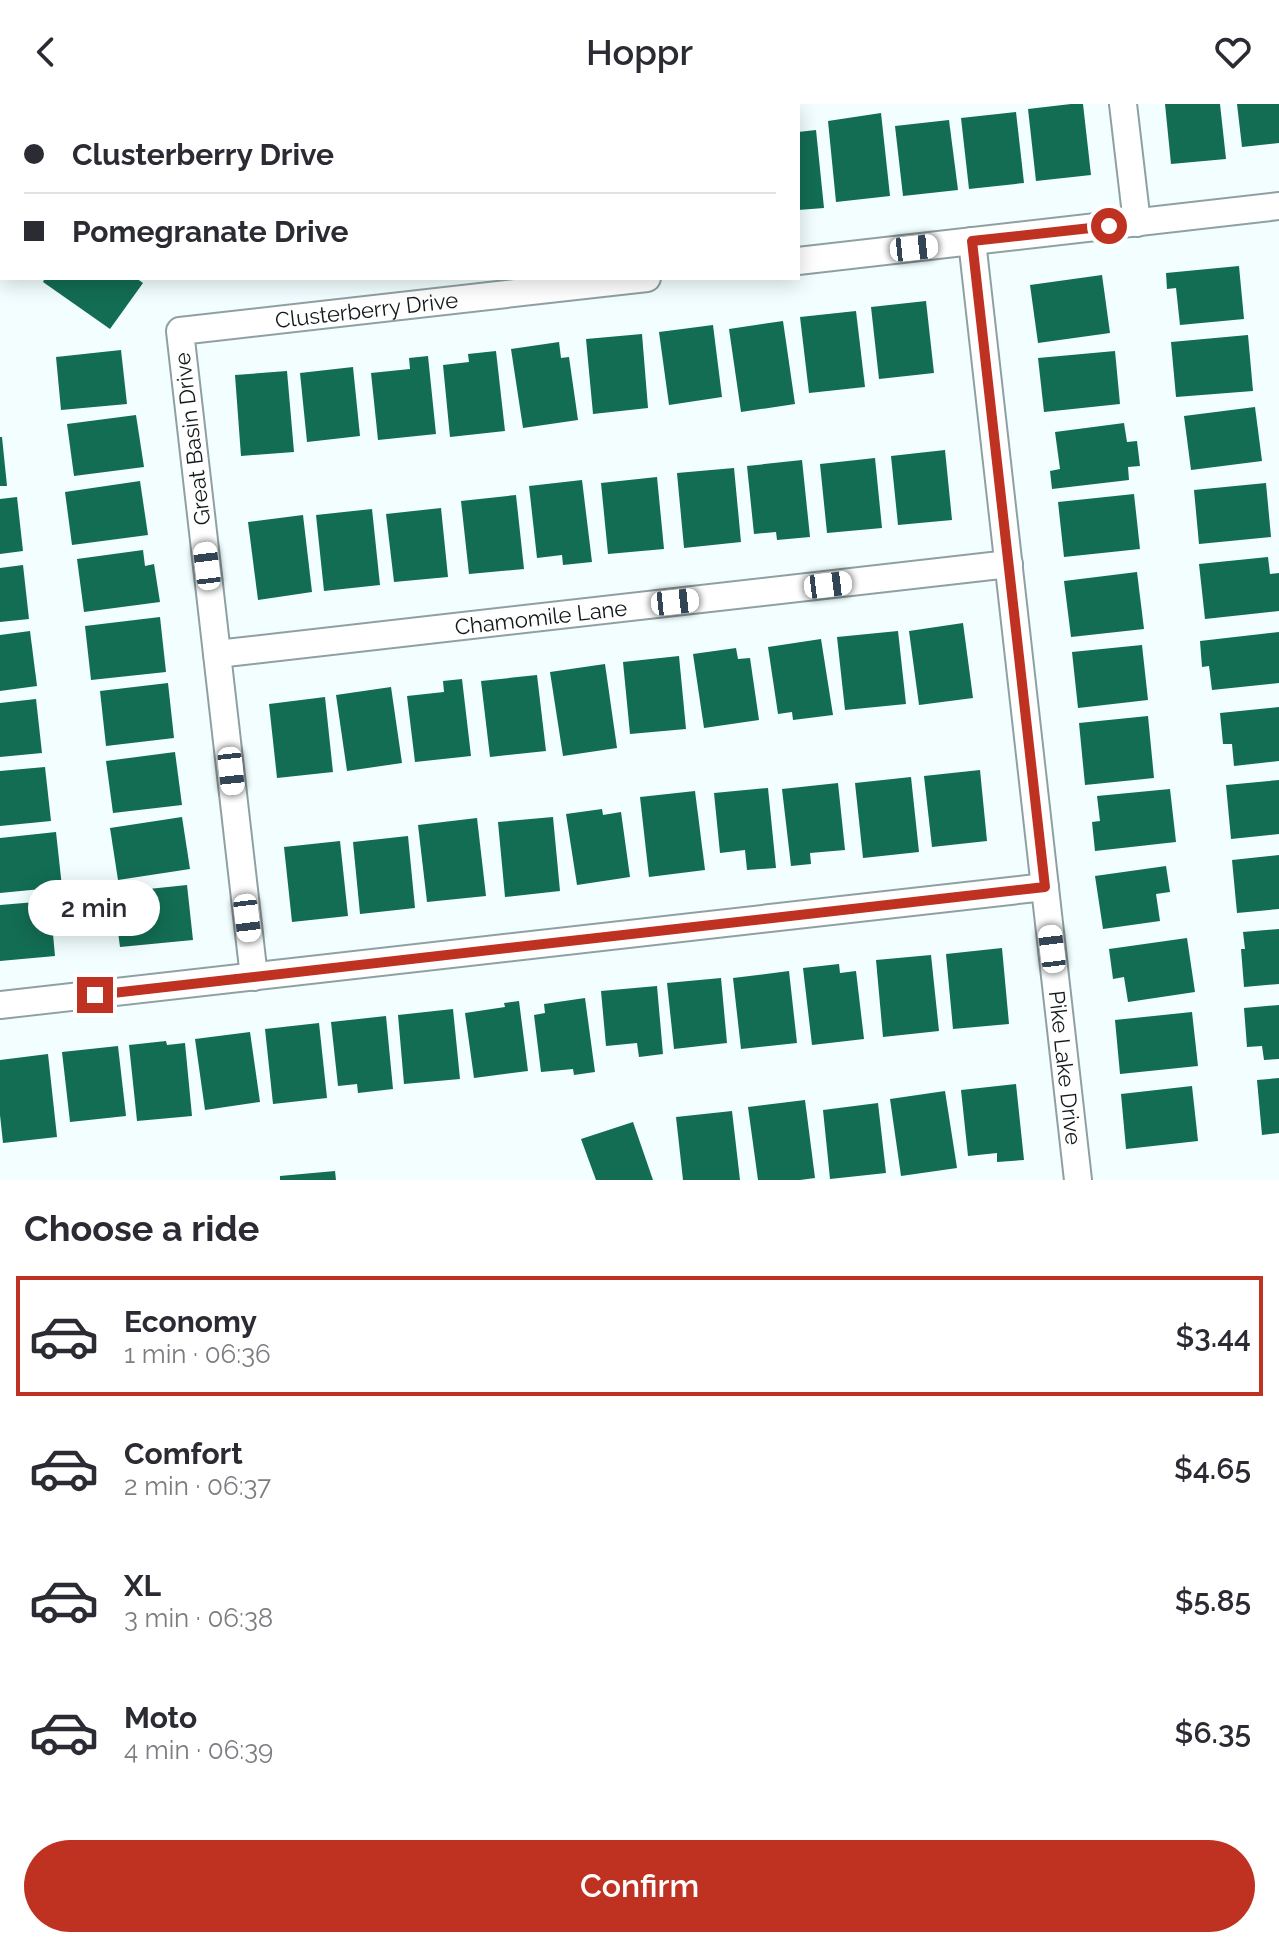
<!DOCTYPE html>
<html lang="en">
<head>
<meta charset="utf-8">
<style>
	:root { --surface:#fff; --page:#f7f7f7; --text:#2b2b33; --muted:#7c7c81; --line:#e1e1e2; --accent:#bf3222 }
	body { margin:0; font-family:Raleway,sans-serif; background:var(--page); color:var(--text); height:100vh; display:flex; flex-direction:column; font-size:30px; white-space:nowrap }
	* { box-sizing:border-box; margin:0 }
	p { font-size:26px; color:var(--muted) }
	.icon { flex:none; width:44px; height:44px; fill:none; stroke:currentColor; stroke-width:2; stroke-linecap:round; stroke-linejoin:round }
	.map { position:relative; height:1076px; overflow:hidden }
	.panel { display:flex; flex-direction:column; background:var(--surface); flex:1 }
	.panel>* { flex:none }
	.banner { position:absolute; left:0px; top:0px; width:800px; height:176px; box-shadow:0 4px 20px #0003; display:grid; align-content:center; height:176px; padding:0 24px; background:var(--surface) }
	.end { position:absolute; width:36px; height:36px; margin:-18px; border:10px solid #bf3222; background:#fff; box-shadow:0 0 0 4px #fff }
	.from { border-radius:50% }
	.bubble { position:absolute; height:56px; border-radius:28px; background:var(--surface); box-shadow:0 4px 20px #0003; font-size:26px; font-weight:600; line-height:56px; text-align:center }
	.car { position:absolute; width:24px; height:48px; margin:-24px -12px; border-radius:10px; box-shadow:0 0 6px 2px #0007; background:linear-gradient(#fff 24%,#345 0 40%,#fff 0 76%,#345 0 86%,#fff 0) }
	.banner b { display:flex; align-items:center; gap:28px; height:76px; font-size:30px }
	.banner b+b { border-top:2px solid var(--line) }
	.banner i { width:20px; height:20px; background:var(--text) }
	ul { padding:0; list-style:none }
	li { display:flex; align-items:center; gap:24px; height:120px; margin:0 16px 12px; padding:0 8px; border:4px solid transparent; border-radius:0px }
	li div { flex:1 }
	li b { display:block; font-size:30px }
	li em { font-style:normal; font-weight:600 }
	li.on { border-color:var(--accent) }
	li>.icon { width:72px; height:72px; stroke-width:1.5 }
	h2 { padding:0 24px; font-size:36px; line-height:96px }
	.cta { display:flex; gap:16px; margin-top:auto; padding:16px 24px }
	.cta a { flex:1; height:92px; border-radius:48px; background:var(--accent); color:#fff; font-size:32px; font-weight:600; line-height:92px; text-align:center }
	header { display:flex; justify-content:space-between; align-items:center; height:104px; padding:0 24px; background:var(--surface); font-size:36px; font-weight:600 }
	.map>svg:first-child { display:block }
	.built { fill:#daf8fa }
	.building { fill:#136d53 }
	.lines { fill:none; stroke-linecap:round; stroke-linejoin:round }
	.minor-casing { stroke:#8ea1a2; stroke-width:30 }
	.minor { stroke:#fff; stroke-width:26 }
	.route { stroke:#bf3222; stroke-width:10 }
	.labels { text-anchor:middle; dominant-baseline:central; stroke-width:8; stroke-linejoin:round; paint-order:stroke }
	.street-label { font-size:22px; fill:#12191a; stroke:#fff }
</style>
</head>
<body>
<header><svg class="icon" aria-label="back" viewBox="0 0 24 24"><path d="M15 5l-7 7 7 7"/></svg>Hoppr<svg class="icon" aria-label="heart" viewBox="0 0 24 24"><path d="M12 20l-8-8c-3-5 5-10 8-4 3-6 11-1 8 4z"/></svg></header>
<div class="map">
<svg width="1279" height="1076" viewBox="0 0 1279 1076">
	<rect width="100%" height="100%" fill="#f2feff"/>
	<polygon class="built" points="0,0 562,0 546,2 2,2 2,70 0,70"/>
	<g class="building">
		<polygon points="1071,0 1083,0 1091,71 1036,77 1028,5"/>
		<polygon points="1165,0 1220,0 1226,55 1171,60"/>
		<polygon points="1237,0 1279,0 1279,39 1242,43"/>
		<polygon points="1016,8 1024,79 969,85 961,14"/>
		<polygon points="881,9 890,92 836,98 828,17"/>
		<polygon points="949,16 958,86 903,92 895,22"/>
		<polygon points="816,26 824,104 798,106 798,28"/>
		<polygon points="1239,162 1244,215 1180,221 1176,184 1167,185 1166,169"/>
		<polygon points="1102,171 1110,229 1038,239 1030,181"/>
		<polygon points="45,174 136,174 143,179 110,225 43,178"/>
		<polygon points="926,197 934,269 879,275 871,203"/>
		<polygon points="856,207 865,283 809,289 800,213"/>
		<polygon points="783,217 795,300 741,308 729,225"/>
		<polygon points="713,221 722,293 669,301 659,228"/>
		<polygon points="642,230 648,304 593,310 586,235"/>
		<polygon points="1248,231 1253,287 1176,293 1171,238"/>
		<polygon points="559,238 561,254 569,253 578,316 523,324 511,245"/>
		<polygon points="121,246 127,300 61,306 56,253"/>
		<polygon points="496,247 505,327 450,333 443,261 469,258 468,250"/>
		<polygon points="1115,247 1120,300 1044,308 1038,254"/>
		<polygon points="428,252 436,330 378,336 371,269 410,265 409,254"/>
		<polygon points="353,263 360,332 307,338 300,269"/>
		<polygon points="287,267 294,348 241,352 235,271"/>
		<polygon points="1255,303 1262,357 1191,366 1184,312"/>
		<polygon points="136,311 144,363 74,372 67,320"/>
		<polygon points="1124,319 1127,338 1137,337 1140,362 1128,363 1129,376 1052,385 1050,367 1060,365 1055,328"/>
		<polygon points="0,333 2,333 7,382 0,382"/>
		<polygon points="945,346 952,416 898,421 891,352"/>
		<polygon points="875,354 882,424 827,429 820,360"/>
		<polygon points="802,356 810,433 777,436 776,428 754,430 747,362"/>
		<polygon points="734,364 741,438 684,444 677,369"/>
		<polygon points="657,373 664,445 608,450 601,379"/>
		<polygon points="582,376 592,458 563,461 562,451 537,454 529,382"/>
		<polygon points="140,377 148,431 72,441 65,388"/>
		<polygon points="1266,379 1271,433 1199,440 1194,386"/>
		<polygon points="1134,390 1140,445 1064,453 1058,398"/>
		<polygon points="516,391 524,465 469,470 461,397"/>
		<polygon points="17,393 23,447 0,450 0,395"/>
		<polygon points="441,404 448,473 394,478 386,410"/>
		<polygon points="372,405 380,481 324,487 316,411"/>
		<polygon points="303,411 312,488 258,496 248,418"/>
		<polygon points="143,446 145,462 154,460 160,498 84,508 77,455"/>
		<polygon points="1268,453 1270,470 1279,469 1279,507 1205,515 1199,460"/>
		<polygon points="23,461 29,515 0,518 0,464"/>
		<polygon points="1137,468 1144,525 1071,533 1064,477"/>
		<polygon points="160,513 166,568 91,576 85,522"/>
		<polygon points="963,519 973,594 919,601 909,527"/>
		<polygon points="30,527 37,582 0,587 0,531"/>
		<polygon points="898,527 906,600 845,606 837,533"/>
		<polygon points="1279,528 1279,579 1212,586 1209,562 1202,563 1200,537"/>
		<polygon points="821,535 833,611 793,616 792,608 778,610 768,543"/>
		<polygon points="1142,541 1148,596 1078,604 1072,548"/>
		<polygon points="736,544 738,555 750,554 759,616 704,624 693,550"/>
		<polygon points="679,552 686,625 630,630 623,558"/>
		<polygon points="605,560 617,644 563,652 550,568"/>
		<polygon points="537,571 546,647 490,653 481,577"/>
		<polygon points="462,575 471,652 415,658 407,592 444,588 443,577"/>
		<polygon points="168,579 174,634 106,642 100,587"/>
		<polygon points="391,583 402,659 347,667 336,591"/>
		<polygon points="325,593 333,668 277,674 269,600"/>
		<polygon points="36,595 42,649 0,653 0,599"/>
		<polygon points="1279,603 1279,657 1234,662 1232,640 1223,640 1220,609"/>
		<polygon points="1148,612 1154,674 1085,681 1079,619"/>
		<polygon points="175,648 182,701 113,709 106,657"/>
		<polygon points="45,663 51,717 0,722 0,667"/>
		<polygon points="980,666 987,737 932,743 924,672"/>
		<polygon points="911,673 919,748 863,754 855,679"/>
		<polygon points="1279,676 1279,730 1231,735 1226,681"/>
		<polygon points="838,679 845,746 810,749 811,760 791,762 782,685"/>
		<polygon points="768,684 776,764 747,766 745,746 720,749 714,689"/>
		<polygon points="1170,685 1176,738 1095,747 1092,718 1100,717 1097,692"/>
		<polygon points="695,687 705,766 649,773 640,693"/>
		<polygon points="602,705 603,711 621,708 630,773 577,781 566,710"/>
		<polygon points="182,713 190,765 118,776 110,724"/>
		<polygon points="553,713 560,787 505,793 498,718"/>
		<polygon points="477,714 486,792 427,798 418,721"/>
		<polygon points="56,728 62,783 0,789 0,734"/>
		<polygon points="408,732 415,804 360,810 353,738"/>
		<polygon points="340,737 348,812 292,818 284,743"/>
		<polygon points="1279,751 1279,805 1237,809 1232,756"/>
		<polygon points="1166,762 1170,788 1156,790 1160,817 1103,825 1095,772"/>
		<polygon points="187,781 193,836 120,843 118,828 114,828 110,789"/>
		<polygon points="60,796 62,818 52,819 55,852 0,857 0,801"/>
		<polygon points="1279,825 1279,880 1244,883 1241,845 1245,845 1243,828"/>
		<polygon points="1187,834 1195,888 1128,898 1124,873 1113,875 1109,845"/>
		<polygon points="1002,844 1009,920 953,925 946,850"/>
		<polygon points="931,851 939,927 883,933 876,856"/>
		<polygon points="839,860 840,869 856,867 864,935 812,941 803,864"/>
		<polygon points="789,867 797,939 741,945 733,874"/>
		<polygon points="721,874 727,939 674,945 667,879"/>
		<polygon points="657,882 663,950 639,953 637,939 606,942 601,887"/>
		<polygon points="585,894 595,968 574,971 573,965 541,968 534,911 545,909 544,900"/>
		<polygon points="519,897 528,967 474,974 465,909 505,903 504,899"/>
		<polygon points="1279,901 1279,955 1264,956 1262,942 1247,943 1244,904"/>
		<polygon points="453,905 460,975 404,980 398,911"/>
		<polygon points="1192,908 1198,962 1120,970 1115,916"/>
		<polygon points="386,912 393,985 358,989 357,980 338,982 331,918"/>
		<polygon points="319,919 327,994 273,1000 265,925"/>
		<polygon points="250,928 260,998 205,1006 195,935"/>
		<polygon points="166,937 167,941 185,939 192,1012 137,1017 129,941"/>
		<polygon points="118,942 126,1012 70,1018 62,948"/>
		<polygon points="48,950 57,1033 3,1039 0,1011 0,956"/>
		<polygon points="1279,974 1279,1029 1262,1031 1257,976"/>
		<polygon points="1016,980 1024,1056 997,1058 997,1049 968,1052 961,986"/>
		<polygon points="1192,982 1198,1037 1126,1045 1121,990"/>
		<polygon points="945,987 957,1064 901,1072 890,995"/>
		<polygon points="805,996 815,1074 800,1076 758,1076 748,1003"/>
		<polygon points="878,999 886,1069 830,1075 823,1006"/>
		<polygon points="732,1007 740,1076 683,1076 676,1013"/>
		<polygon points="633,1018 653,1076 596,1076 581,1035"/>
		<polygon points="335,1067 336,1076 280,1076 280,1072"/>
	</g>
	<g class="lines">
		<g class="minor-casing">
			<g id="minor">
				<polyline points="1123,0 1137,119"/>
				<path id="s1" d="M972 137 1078 1076"/>
				<polyline points="798,157 1279,102"/>
				<path id="s2" d="M217 550 1009 460"/>
				<path id="s3" d="M254 873 180 227 647 174"/>
				<polyline points="0,901 1045,783"/>
			</g>
		</g>
		<use href="#minor" class="minor"/>
	</g>
	<g class="lines">
		<polyline class="route" points="95,891 1045,783 972,137 1109,122"/>
	</g>
	<g class="labels">
		<g class="street-label">
			<text stroke="none"><textPath href="#s3" startOffset="838">Clusterberry Drive</textPath></text>
			<text transform="translate(192 335) rotate(-97)">Great Basin Drive</text>
			<text stroke="none"><textPath href="#s2" startOffset="326">Chamomile Lane</textPath></text>
			<text stroke="none"><textPath href="#s1" startOffset="832">Pike Lake Drive</textPath></text>
		</g>
	</g>
</svg>
<i class="end from" style="left:1109px;top:122px"></i>
<i class="end" style="left:95px;top:891px"></i>
<div class="bubble" style="left:28px;top:776px;width:132px">2 min</div>
<i class="car" style="left:914px;top:144px;rotate:84deg"></i>
<i class="car" style="left:207px;top:462px;rotate:353deg"></i>
<i class="car" style="left:828px;top:481px;rotate:83deg"></i>
<i class="car" style="left:675px;top:498px;rotate:84deg"></i>
<i class="car" style="left:231px;top:667px;rotate:174deg"></i>
<i class="car" style="left:247px;top:814px;rotate:173deg"></i>
<i class="car" style="left:1052px;top:845px;rotate:353deg"></i>
<div class="banner">
<b><i class="from"></i>Clusterberry Drive</b>
<b><i></i>Pomegranate Drive</b>
</div>
</div>
<section class="panel">
<h2>Choose a ride</h2>
<ul>
<li class="on"><svg class="icon" aria-label="car" viewBox="0 0 24 24"><path d="M5 17H2v-5l4-1 3-4h7l3 4 3 1v5h-3M9 17h6M6 11h13"/><circle cx="7" cy="17" r="2"/><circle cx="17" cy="17" r="2"/></svg><div><b>Economy</b><p>1 min · 06:36</p></div><em>$3.44</em></li>
<li><svg class="icon" aria-label="car" viewBox="0 0 24 24"><path d="M5 17H2v-5l4-1 3-4h7l3 4 3 1v5h-3M9 17h6M6 11h13"/><circle cx="7" cy="17" r="2"/><circle cx="17" cy="17" r="2"/></svg><div><b>Comfort</b><p>2 min · 06:37</p></div><em>$4.65</em></li>
<li><svg class="icon" aria-label="car" viewBox="0 0 24 24"><path d="M5 17H2v-5l4-1 3-4h7l3 4 3 1v5h-3M9 17h6M6 11h13"/><circle cx="7" cy="17" r="2"/><circle cx="17" cy="17" r="2"/></svg><div><b>XL</b><p>3 min · 06:38</p></div><em>$5.85</em></li>
<li><svg class="icon" aria-label="car" viewBox="0 0 24 24"><path d="M5 17H2v-5l4-1 3-4h7l3 4 3 1v5h-3M9 17h6M6 11h13"/><circle cx="7" cy="17" r="2"/><circle cx="17" cy="17" r="2"/></svg><div><b>Moto</b><p>4 min · 06:39</p></div><em>$6.35</em></li>
</ul>
<div class="cta"><a>Confirm</a></div>
</section>
</body>
</html>
